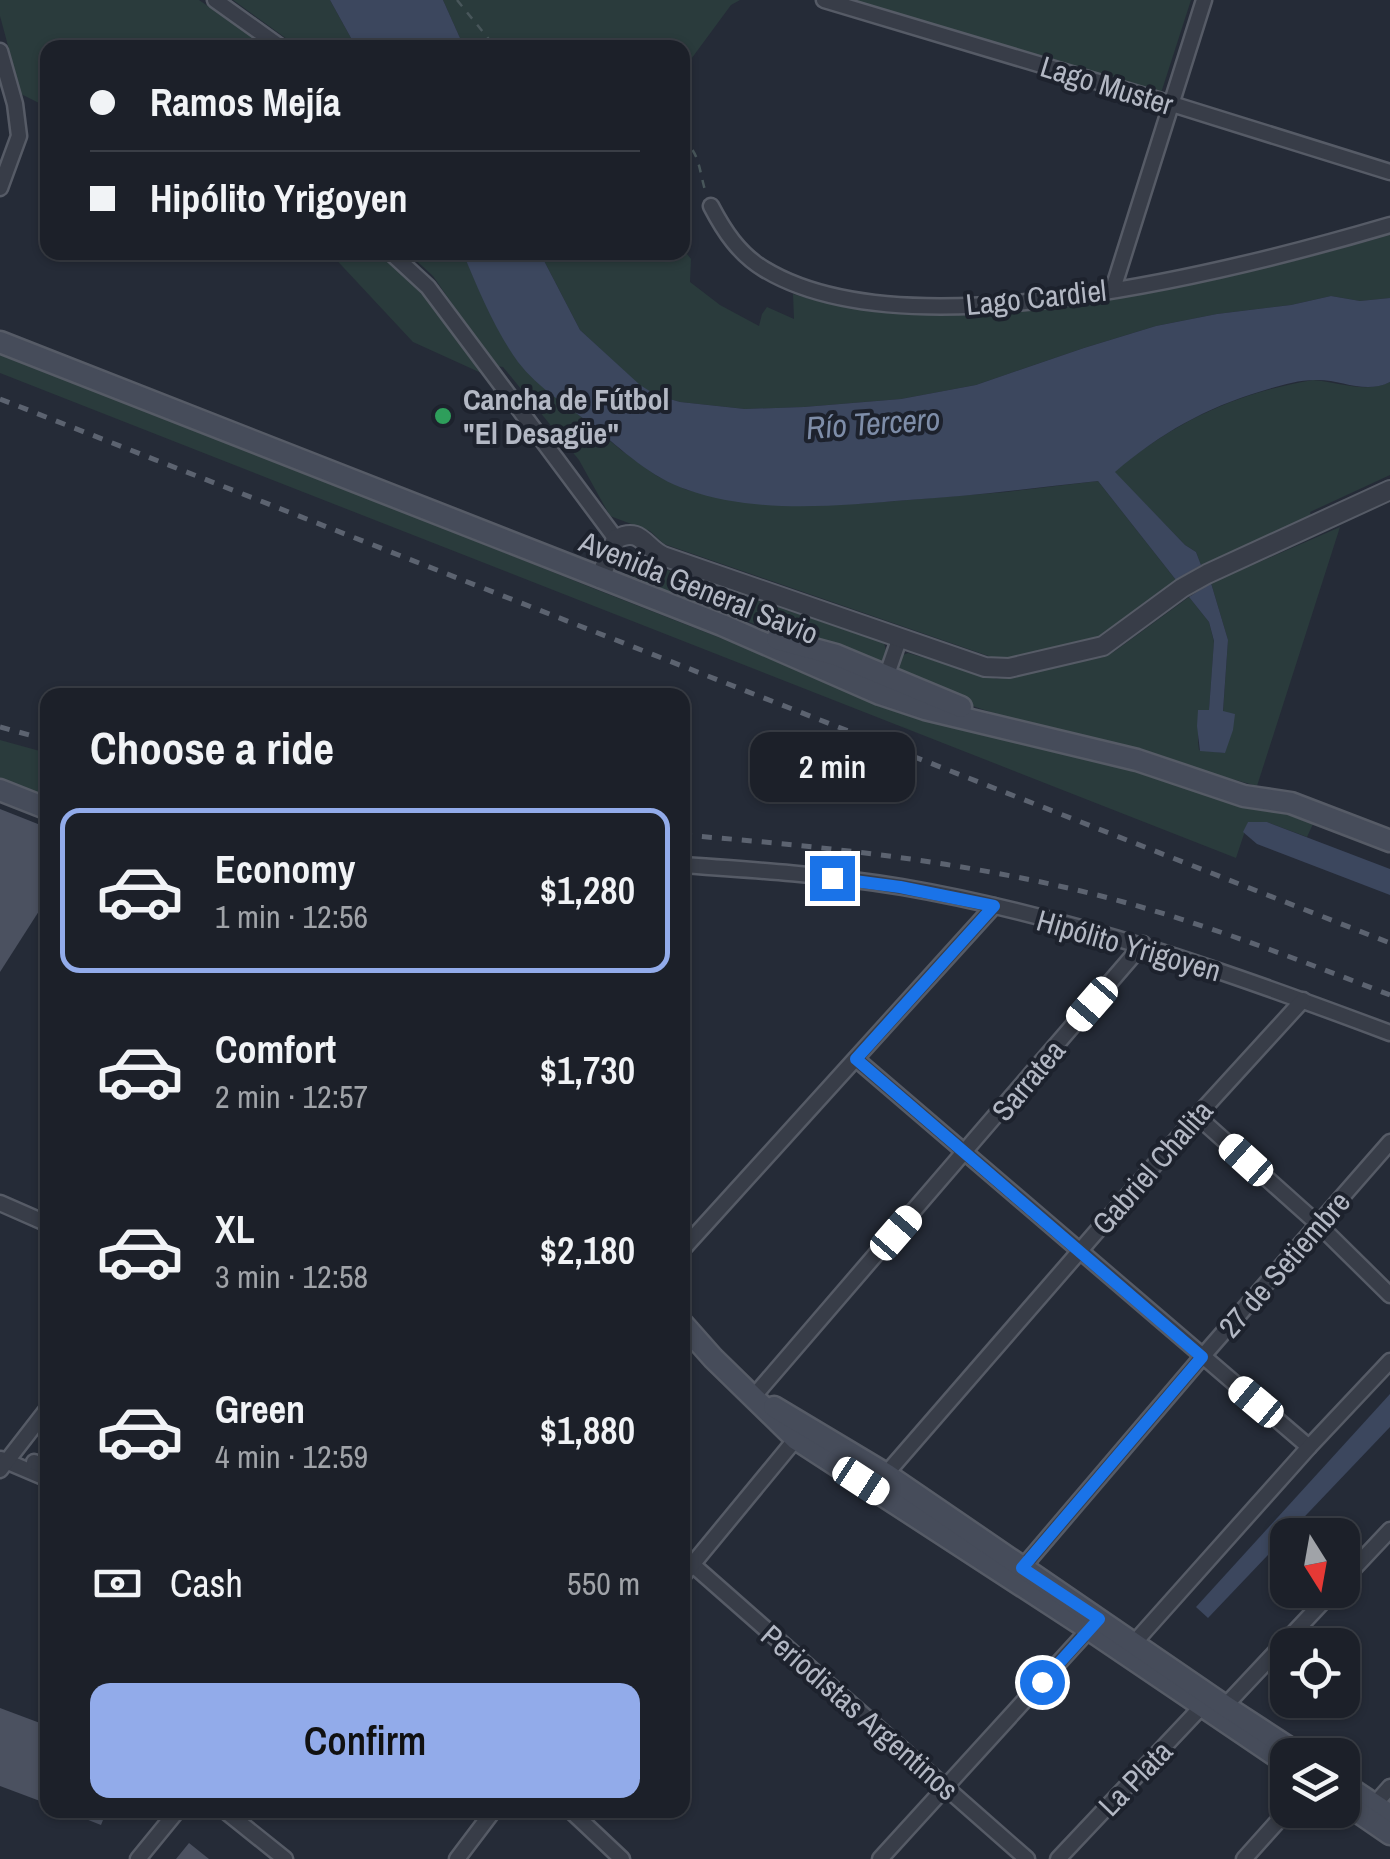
<!DOCTYPE html>
<html lang="en">
<head>
<meta charset="utf-8">
<style>
	:root { --surface:#1c2029; --page:#252831; --text:#f1f3f6; --muted:#a0a3a8; --line:#3a3e46; --accent:#92abea }
	body { margin:0; font-family:"Archivo Narrow",sans-serif; background:var(--page); color:var(--text); height:100vh; display:flex; flex-direction:column; font-size:38px; white-space:nowrap }
	* { box-sizing:border-box; margin:0 }
	p { font-size:32px; color:var(--muted) }
	.icon { flex:none; width:55px; height:55px; fill:none; stroke:currentColor; stroke-width:2; stroke-linecap:round; stroke-linejoin:round }
	.map { position:relative; flex:1; overflow:hidden }
	.drawer { position:absolute; left:40px; top:688px; width:650px; height:1130px; display:flex; flex-direction:column; background:var(--surface); border-radius:20px; box-shadow:0 2px 8px #0004,0 0 0 2px var(--line) }
	.drawer>* { flex:none }
	.guide { position:absolute; left:40px; top:40px; width:650px; height:220px; border-radius:20px; box-shadow:0 2px 8px #0004,0 0 0 2px var(--line); display:grid; align-content:center; height:220px; padding:0 50px; background:var(--surface) }
	.needle { width:65px; rotate:169deg }
	.fabs { position:absolute; left:1270px; top:1518px; display:grid; gap:20px }
	.fabs a { display:grid; place-items:center; width:90px; height:90px; border-radius:20px; background:var(--surface); box-shadow:0 2px 8px #0004,0 0 0 2px var(--line); font-size:50px }
	.end { position:absolute; width:45px; height:45px; margin:-22px; border:12px solid #1a73e8; background:#fff; box-shadow:0 0 0 5px #fff }
	.from { border-radius:50% }
	.bubble { position:absolute; height:70px; border-radius:20px; background:var(--surface); box-shadow:0 2px 8px #0004,0 0 0 2px var(--line); font-size:32px; font-weight:600; line-height:70px; text-align:center }
	.car { position:absolute; width:30px; height:60px; margin:-30px -15px; border-radius:12px; box-shadow:0 0 8px 2px #0007; background:linear-gradient(#fff 24%,#345 0 40%,#fff 0 76%,#345 0 86%,#fff 0) }
	.guide b { display:flex; align-items:center; gap:35px; height:95px; font-size:38px }
	.guide b+b { border-top:2px solid var(--line) }
	.guide i { width:25px; height:25px; background:var(--text) }
	ul { padding:0; list-style:none }
	li { display:flex; align-items:center; gap:30px; height:165px; margin:0 20px 15px; padding:0 30px; border:5px solid transparent; border-radius:20px }
	li div { flex:1 }
	li b { display:block; font-size:38px }
	li em { font-style:normal; font-weight:600 }
	li.on { border-color:var(--accent) }
	li>.icon { width:90px; height:90px; stroke-width:1.5 }
	h2 { padding:0 50px; font-size:45px; line-height:120px }
	.pay { display:flex; align-items:center; gap:25px; height:110px; padding:0 50px; font-size:38px }
	.pay p { margin-inline-start:auto }
	.primary-button { display:flex; gap:20px; margin-top:auto; padding:20px 50px }
	.primary-button a { flex:1; height:115px; border-radius:20px; background:var(--accent); color:#111; font-size:40px; font-weight:600; line-height:115px; text-align:center }
	.map>svg:first-child { display:block }
	.green { fill:#2a3b3c }
	.water { fill:#3c475e }
	.building { fill:#4b5160 }
	.lines { fill:none; stroke-linecap:round; stroke-linejoin:round }
	.minor-casing { stroke:#565b66; stroke-width:19 }
	.tertiary-casing { stroke:#565b66; stroke-width:22 }
	.secondary-casing { stroke:#565b66; stroke-width:25 }
	.path { stroke:#48565a; stroke-width:2.5; stroke-dasharray:8 8; stroke-linecap:butt }
	.minor { stroke:#383d48; stroke-width:14 }
	.tertiary { stroke:#383d48; stroke-width:18 }
	.secondary { stroke:#464c5a; stroke-width:20 }
	.rail { stroke:#5c6370; stroke-width:5; stroke-dasharray:10 10; stroke-linecap:butt }
	.route { stroke:#1a73e8; stroke-width:12 }
	.leisure-dot { fill:#2e9e5b; stroke:#1d222d; stroke-width:4 }
	.labels { text-anchor:middle; dominant-baseline:central; stroke-width:8; stroke-linejoin:round; paint-order:stroke }
	.street-label { font-size:30px; fill:#b3b8c4; stroke:#1d222d }
	.poi-label { font-size:30px; font-weight:bold; fill:#b3b8c4; stroke:#1d222d; text-anchor:start }
	.water-label { font-size:32px; font-style:italic; fill:#7e8da8; stroke:#1d222d }
</style>
</head>
<body>
<div class="map">
<svg width="1390" height="1859" viewBox="0 0 1390 1859">
	<rect width="100%" height="100%" fill="#252b37"/>
	<g class="green">
		<polygon points="0,0 199,0 267,47 48,48 47,107 21,94 0,16"/>
		<polygon points="233,0 330,0 356,47 298,47"/>
		<polygon points="443,0 740,0 731,5 686,66 688,146 692,177 683,180 682,48 464,47"/>
		<polygon points="851,0 1191,0 1161,93 916,19 913,22 900,19 895,13"/>
		<path d="M1390 235V298L1360 301 1331 296 1291 305 1217 314 1156 326 1084 348 976 385 901 399 804 407 745 409 680 402 656 395 640 386 580 330 540 253 682 252 683 249 691 259 690 282 720 305 759 326 762 314 767 307 794 319 793 294C894 325 1003 316 1105 299 1202 284 1296 262 1390 235Z"/>
		<polygon points="330,253 384,253 400,271 429,298 490,377 413,342"/>
		<polygon points="408,253 463,253 479,290 517,360 533,377 621,450 657,476 687,490 751,503 858,504 1006,492 1098,481 1176,580 1099,636 1000,660 664,544 650,531 610,516 579,460 503,367 495,366 433,276"/>
		<polygon points="0,350 595,589 912,713 1108,763 1244,806 1272,809 1313,824 1307,837 1267,822 1248,822 1236,858 0,373"/>
		<path d="M1313 380C1340 382 1365 394 1390 382V475L1310 512 1311 516 1201 565 1196 552 1185 545 1114 472C1174 422 1236 393 1313 380Z"/>
		<polygon points="1340,527 1257,786 1167,761 1049,732 964,703 902,677 896,669 900,656 908,653 997,679 1104,657 1115,651 1189,597 1209,622 1214,642 1209,711 1199,710 1198,742 1199,750 1224,753 1234,714 1223,712 1228,640 1211,583"/>
		<path d="M626 551H636L647 563 884 643 886 650 881 664 792 638 636 580C626 574 620 568 621 556Z"/>
		<polygon points="0,740 47,753 47,800 0,782"/>
	</g>
	<g class="water">
		<polygon points="330,0 443,0 464,47 356,47"/>
		<path d="M463 253H540L580 330 640 385 656 395 680 402 745 409 804 407 901 399 976 385 1084 348 1156 326 1217 314 1291 305 1331 296 1360 301 1390 298V382C1364 395 1342 379 1315 380 1297 380 1279 386 1262 391 1205 408 1161 433 1115 472L1185 545 1196 552 1201 565 1176 580 1098 481C1034 488 971 496 908 500 836 506 757 514 688 490 651 478 622 450 593 426 568 406 538 388 518 362 496 332 477 287 463 253Z"/>
		<polygon points="1211,583 1228,640 1223,711 1235,714 1233,730 1225,753 1200,751 1197,726 1198,710 1209,710 1214,641 1209,622 1189,597"/>
		<polygon points="1248,822 1267,822 1390,869 1390,895 1257,844 1243,832"/>
		<polygon points="1390,1394 1390,1427 1208,1618 1196,1607"/>
	</g>
	<g class="building">
		<polygon points="0,809 48,828 48,897 0,972"/>
		<polygon points="0,1708 48,1726 48,1804 0,1786"/>
		<polygon points="63,1810 107,1810 101,1825"/>
		<polygon points="189,1843 209,1859 176,1859"/>
	</g>
	<g class="lines">
		<g class="minor-casing">
			<g id="minor">
				<polyline points="215,0 282,48"/>
				<polyline points="824,0 1172,104 1390,172"/>
				<polyline points="0,51 15,104 19,136 0,188"/>
				<path d="M711 206C724 231 739 254 764 269 907 356 1237 270 1390 225"/>
				<polyline points="390,252 428,287 616,539"/>
				<polyline points="1113,289 1204,0"/>
				<polyline points="884,683 900,637"/>
				<path d="M682 865C756 870 830 875 902 887 1070 916 1231 973 1390 1033"/>
				<polyline points="856,1059 1309,1447"/>
				<polyline points="1197,1116 1319,1225 1390,1295"/>
				<polyline points="0,1203 48,1224"/>
				<polyline points="682,1250 994,906"/>
				<polyline points="754,1396 1143,944"/>
				<polyline points="1,1459 48,1479"/>
				<polyline points="34,1462 48,1468"/>
				<polyline points="0,1470 48,1408"/>
				<polyline points="886,1474 1197,1116 1303,1000"/>
				<polyline points="693,1565 1027,1859"/>
				<polyline points="1022,1568 1202,1357 1390,1142"/>
				<polyline points="682,1577 799,1435"/>
				<polyline points="1342,1581 1390,1530"/>
				<polyline points="1134,1643 1309,1447 1390,1361"/>
				<polyline points="1225,1706 1334,1590"/>
				<polyline points="1374,1805 1390,1787"/>
				<polyline points="224,1810 285,1859"/>
				<polyline points="570,1810 622,1859"/>
				<polyline points="138,1859 178,1810"/>
				<polyline points="457,1859 494,1810"/>
				<polyline points="880,1859 1095,1623"/>
				<polyline points="1058,1859 1207,1701"/>
				<polyline points="1244,1859 1288,1810"/>
			</g>
		</g>
		<g class="tertiary-casing">
			<path id="tertiary" d="M600 578 616 539C641 526 644 547 663 556L985 667 1009 668 1103 646 1182 588 1207 574 1390 490"/>
		</g>
		<g class="secondary-casing">
			<g id="secondary">
				<polyline points="0,342 722,625 880,694 925,709 1137,760 1244,796 1291,803 1390,841"/>
				<polyline points="777,639 836,655 961,707"/>
				<polyline points="0,790 48,809"/>
				<polyline points="682,1323 713,1358 796,1439 1090,1630 1288,1764"/>
				<polyline points="774,1407 886,1474 1225,1706 1300,1755"/>
				<polyline points="1342,1783 1390,1815"/>
				<polyline points="1342,1801 1390,1834"/>
			</g>
		</g>
		<g class="path">
			<polyline points="457,0 496,48"/>
			<path d="M682 138C700 153 699 170 705 190"/>
		</g>
		<use href="#minor" class="minor"/>
		<use href="#tertiary" class="tertiary"/>
		<use href="#secondary" class="secondary"/>
		<g class="rail">
			<polyline points="0,399 1390,943"/>
			<polyline points="0,727 48,740"/>
			<path d="M682 835C808 845 935 858 1059 886 1173 911 1281 953 1390 995"/>
		</g>
	</g>
	<g class="lines">
		<polyline class="route" points="832,878 900,887 994,906 856,1059 1202,1357 1022,1568 1099,1619 1042,1682"/>
	</g>
	<circle class="leisure-dot" cx="443" cy="416" r="10"/>
	<g class="labels">
		<g class="street-label">
			<text transform="translate(1107 85) rotate(17)">Lago Muster</text>
			<text transform="translate(1036 297) rotate(-6)">Lago Cardiel</text>
			<text transform="translate(699 587) rotate(22)">Avenida General Savio</text>
			<text transform="translate(1129 945) rotate(16)">Hipólito Yrigoyen</text>
			<text transform="translate(1028 1080) rotate(-50)">Sarratea</text>
			<text transform="translate(1152 1167) rotate(-49)">Gabriel Chalita</text>
			<text transform="translate(1284 1264) rotate(-49)">27 de Setiembre</text>
			<text transform="translate(860 1712) rotate(41)">Periodistas Argentinos</text>
			<text transform="translate(1135 1778) rotate(-46)">La Plata</text>
		</g>
		<g class="poi-label">
			<text x="463" y="399">Cancha de Fútbol<tspan x="463" dy="34">"El Desagüe"</tspan></text>
		</g>
		<g class="water-label">
			<text transform="translate(873 423) rotate(-4)">Río Tercero</text>
		</g>
	</g>
</svg>
<div class="fabs">
<a><svg class="needle" viewBox="-14 -14 28 28"><path d="M0-13l5 13h-10z" fill="#e53935"/><path d="M0 13l5-13h-10z" fill="#a0a3a8"/></svg></a>
<a><svg class="icon" aria-label="locate" viewBox="0 0 24 24"><circle cx="12" cy="12" r="6"/><path d="M12 2v4M12 18v4M2 12h4M18 12h4"/></svg></a>
<a><svg class="icon" aria-label="layers" viewBox="0 0 24 24"><path d="M12 4l9 5-9 5-9-5zM3 14l9 5 9-5"/></svg></a>
</div>
<i class="end from" style="left:1042px;top:1682px"></i>
<i class="end" style="left:832px;top:878px"></i>
<div class="bubble" style="left:750px;top:732px;width:165px">2 min</div>
<i class="car" style="left:1092px;top:1004px;rotate:221deg"></i>
<i class="car" style="left:1246px;top:1160px;rotate:312deg"></i>
<i class="car" style="left:896px;top:1233px;rotate:41deg"></i>
<i class="car" style="left:1256px;top:1402px;rotate:310deg"></i>
<i class="car" style="left:861px;top:1481px;rotate:123deg"></i>
<div class="guide">
<b><i class="from"></i>Ramos Mejía</b>
<b><i></i>Hipólito Yrigoyen</b>
</div>
<section class="drawer">
<h2>Choose a ride</h2>
<ul>
<li class="on"><svg class="icon" aria-label="car" viewBox="0 0 24 24"><path d="M5 17H2v-5l4-1 3-4h7l3 4 3 1v5h-3M9 17h6M6 11h13"/><circle cx="7" cy="17" r="2"/><circle cx="17" cy="17" r="2"/></svg><div><b>Economy</b><p>1 min · 12:56</p></div><em>$1,280</em></li>
<li><svg class="icon" aria-label="car" viewBox="0 0 24 24"><path d="M5 17H2v-5l4-1 3-4h7l3 4 3 1v5h-3M9 17h6M6 11h13"/><circle cx="7" cy="17" r="2"/><circle cx="17" cy="17" r="2"/></svg><div><b>Comfort</b><p>2 min · 12:57</p></div><em>$1,730</em></li>
<li><svg class="icon" aria-label="car" viewBox="0 0 24 24"><path d="M5 17H2v-5l4-1 3-4h7l3 4 3 1v5h-3M9 17h6M6 11h13"/><circle cx="7" cy="17" r="2"/><circle cx="17" cy="17" r="2"/></svg><div><b>XL</b><p>3 min · 12:58</p></div><em>$2,180</em></li>
<li><svg class="icon" aria-label="car" viewBox="0 0 24 24"><path d="M5 17H2v-5l4-1 3-4h7l3 4 3 1v5h-3M9 17h6M6 11h13"/><circle cx="7" cy="17" r="2"/><circle cx="17" cy="17" r="2"/></svg><div><b>Green</b><p>4 min · 12:59</p></div><em>$1,880</em></li>
</ul>
<div class="pay"><svg class="icon" aria-label="cash" viewBox="0 0 24 24"><path d="M3 7h18v10H3z"/><circle cx="12" cy="12" r="2"/></svg>Cash<p>550 m</p></div>
<div class="primary-button"><a>Confirm</a></div>
</section>
</div>
</body>
</html>
